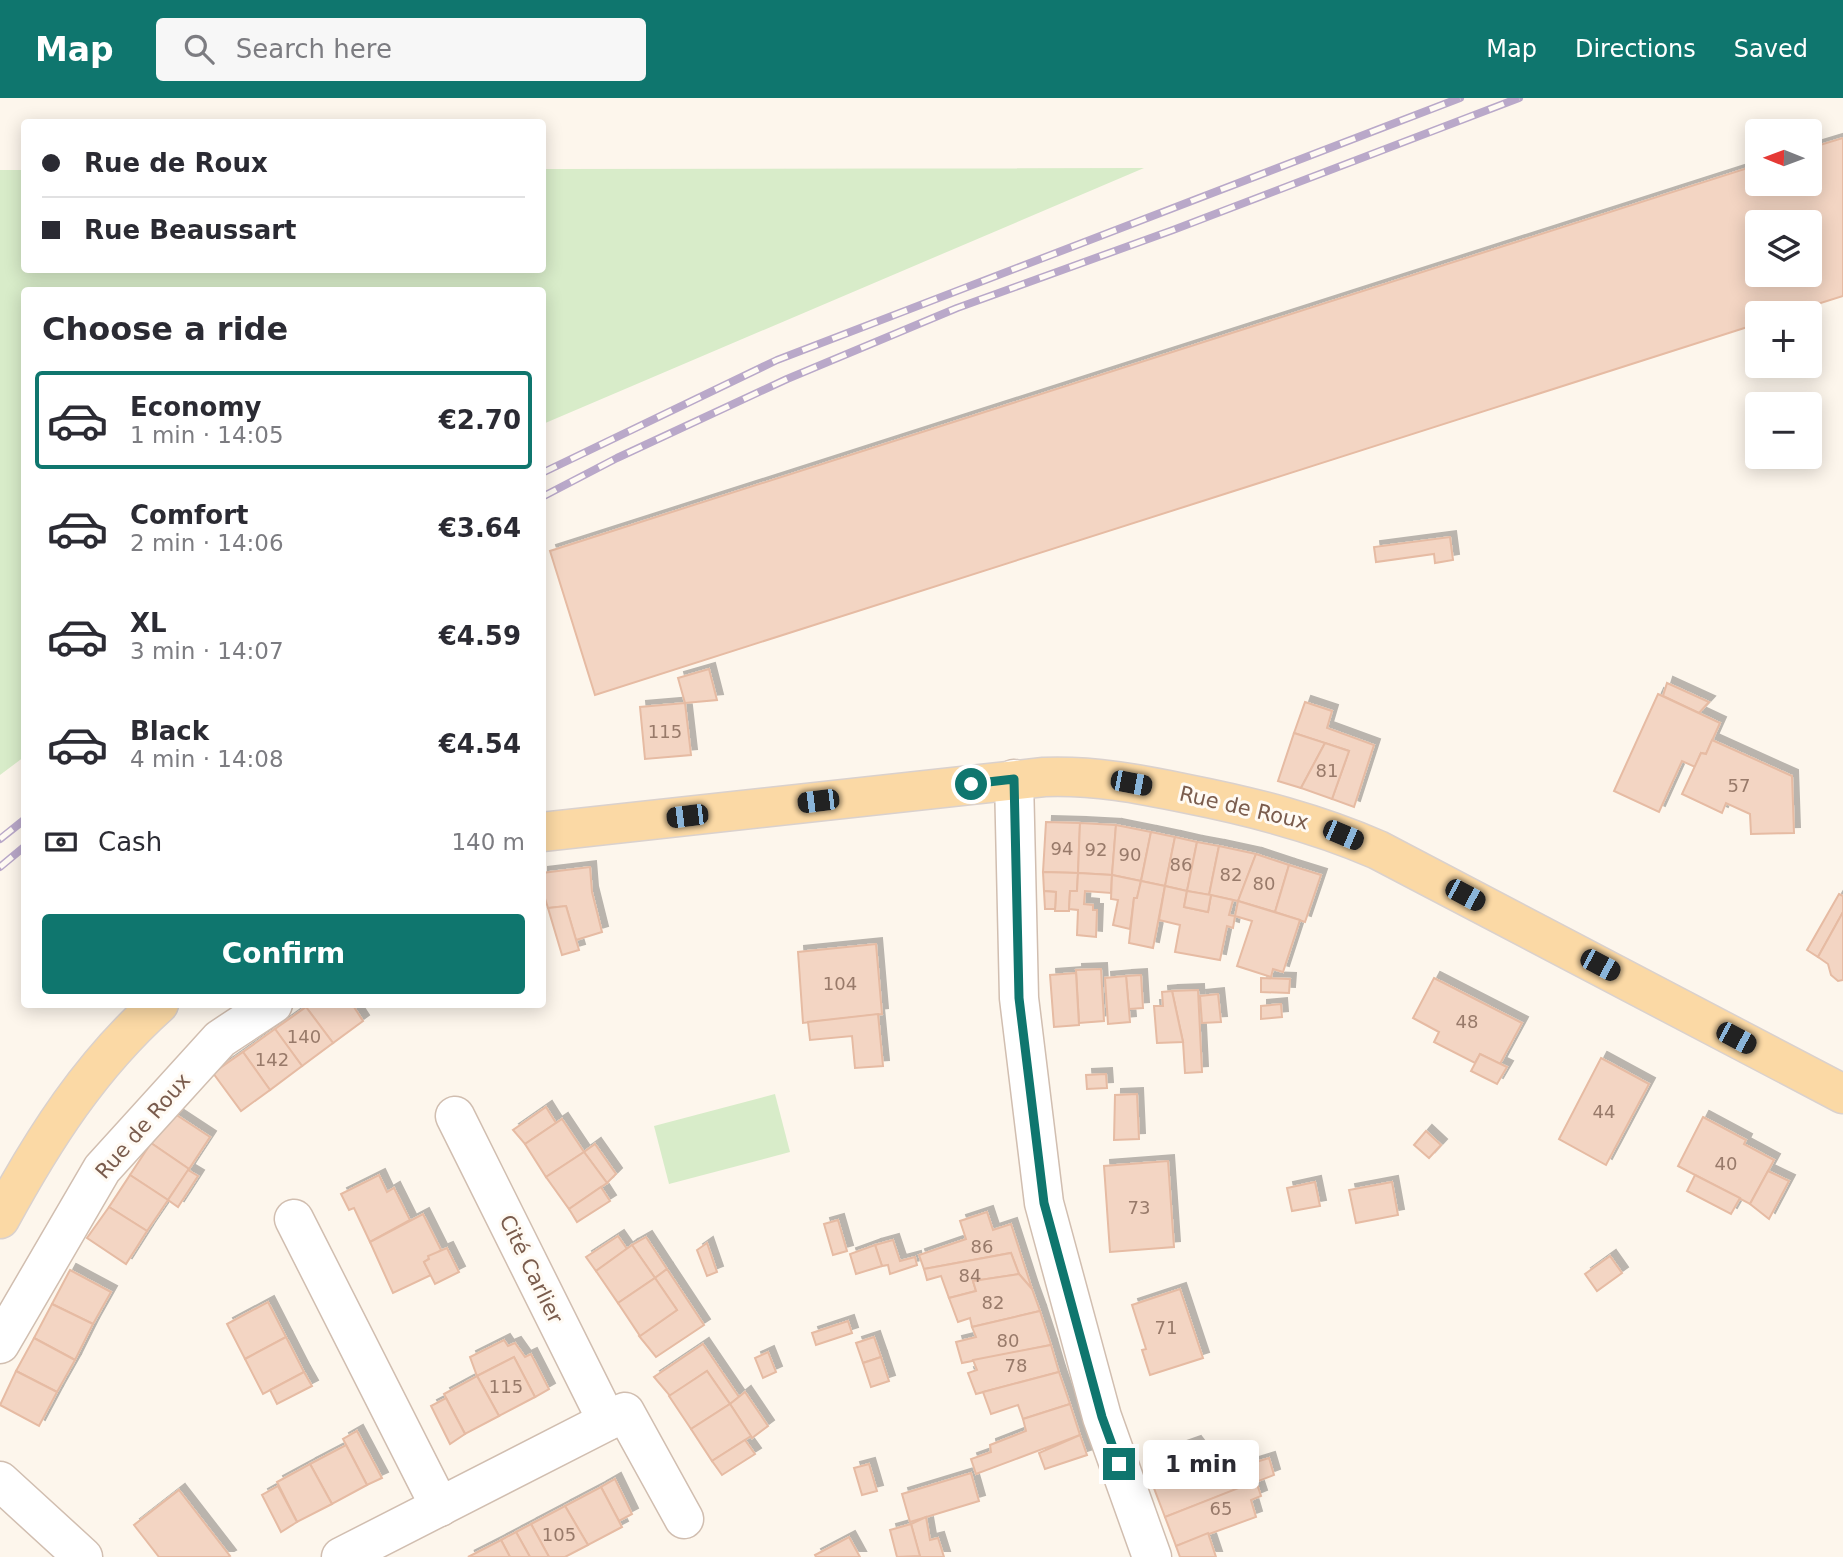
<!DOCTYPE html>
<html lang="en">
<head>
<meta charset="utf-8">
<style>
	:root { --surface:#fff; --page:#f7f7f7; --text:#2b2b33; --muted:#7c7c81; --line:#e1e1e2; --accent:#0f766e }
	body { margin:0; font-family:"DejaVu Sans",sans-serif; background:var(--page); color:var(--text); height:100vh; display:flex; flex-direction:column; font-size:26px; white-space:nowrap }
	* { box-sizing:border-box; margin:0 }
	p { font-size:23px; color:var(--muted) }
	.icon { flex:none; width:38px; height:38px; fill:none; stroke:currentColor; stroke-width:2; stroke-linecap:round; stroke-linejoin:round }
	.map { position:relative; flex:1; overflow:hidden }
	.drawer { position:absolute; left:21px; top:189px; width:525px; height:721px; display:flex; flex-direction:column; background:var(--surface); border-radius:7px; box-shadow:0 4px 18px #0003 }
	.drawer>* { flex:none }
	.hud { position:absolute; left:21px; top:21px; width:525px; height:154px; border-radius:7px; box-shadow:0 4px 18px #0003; display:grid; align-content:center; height:154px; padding:0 21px; background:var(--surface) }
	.needle { width:46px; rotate:271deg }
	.buttons { position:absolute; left:1745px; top:21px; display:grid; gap:14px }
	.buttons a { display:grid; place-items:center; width:77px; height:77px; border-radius:7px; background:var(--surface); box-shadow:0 4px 18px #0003; font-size:35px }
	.end { position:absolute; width:32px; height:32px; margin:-16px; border:9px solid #0f766e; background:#fff; box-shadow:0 0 0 4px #fff }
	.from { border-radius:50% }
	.bubble { position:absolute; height:49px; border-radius:7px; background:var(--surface); box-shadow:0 4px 18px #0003; font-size:23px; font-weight:600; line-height:49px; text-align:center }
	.car { position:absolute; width:21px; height:42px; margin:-21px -10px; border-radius:9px; box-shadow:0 0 5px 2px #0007; background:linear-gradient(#222 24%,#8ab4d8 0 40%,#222 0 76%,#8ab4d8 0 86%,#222 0) }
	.hud b { display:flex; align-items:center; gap:24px; height:66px; font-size:26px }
	.hud b+b { border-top:2px solid var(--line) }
	.hud i { width:18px; height:18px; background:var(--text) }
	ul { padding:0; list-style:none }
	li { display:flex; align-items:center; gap:21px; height:98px; margin:0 14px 10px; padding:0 7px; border:4px solid transparent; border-radius:7px }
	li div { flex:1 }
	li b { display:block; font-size:26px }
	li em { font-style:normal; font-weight:600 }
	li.active { border-color:var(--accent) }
	li>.icon { width:63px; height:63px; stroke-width:1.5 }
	h2 { padding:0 21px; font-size:32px; line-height:84px }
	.pay { display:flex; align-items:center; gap:18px; height:77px; padding:0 21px; font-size:26px }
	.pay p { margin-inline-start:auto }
	.action { display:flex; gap:14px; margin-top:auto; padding:14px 21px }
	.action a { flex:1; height:80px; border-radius:7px; background:var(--accent); color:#fff; font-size:28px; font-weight:600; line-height:80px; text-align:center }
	header { display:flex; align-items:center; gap:42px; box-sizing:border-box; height:98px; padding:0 35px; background:var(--accent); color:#fff }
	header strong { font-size:33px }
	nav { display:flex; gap:38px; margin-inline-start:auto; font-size:24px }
	.search { width:490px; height:63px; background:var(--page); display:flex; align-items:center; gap:18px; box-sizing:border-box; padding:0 24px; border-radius:7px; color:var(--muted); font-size:26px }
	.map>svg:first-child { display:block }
	.green { fill:#d8ecc9 }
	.building { fill:#f3d5c3; stroke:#e6bba3; stroke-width:2; fill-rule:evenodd; filter:url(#shadow) }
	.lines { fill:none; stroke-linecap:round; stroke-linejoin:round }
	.minor-casing { stroke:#d1beb0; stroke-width:41 }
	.major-casing { stroke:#dad1cd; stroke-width:41 }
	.minor { stroke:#fff; stroke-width:38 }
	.major { stroke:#fbd9a5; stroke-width:38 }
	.rail-casing { stroke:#b9a8c9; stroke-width:8 }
	.rail { stroke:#fffaf3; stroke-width:5; stroke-dasharray:16; stroke-linecap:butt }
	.route { stroke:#0f766e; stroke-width:9 }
	.labels { text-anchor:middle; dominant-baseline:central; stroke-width:6; stroke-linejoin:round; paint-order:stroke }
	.number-label { font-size:18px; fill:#987a6a }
	.street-label { font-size:21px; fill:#7a5c4d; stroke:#fffaf3 }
</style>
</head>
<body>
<header>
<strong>Map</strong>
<div class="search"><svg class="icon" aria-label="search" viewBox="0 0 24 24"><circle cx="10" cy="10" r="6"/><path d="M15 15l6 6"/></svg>Search here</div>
<nav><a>Map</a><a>Directions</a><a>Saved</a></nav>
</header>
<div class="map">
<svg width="1843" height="1459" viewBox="0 0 1843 1459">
	<defs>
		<filter id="shadow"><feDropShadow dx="6" dy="-6" stdDeviation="0" flood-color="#0004"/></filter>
	</defs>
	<rect width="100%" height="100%" fill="#fdf6ec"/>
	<g class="green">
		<polygon points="1144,70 543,326 542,192 24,192 24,659 0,677 0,72 24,72 24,172 542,172 543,71"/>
		<polygon points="775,996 790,1054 669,1086 654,1028"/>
	</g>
	<g class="building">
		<path d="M1843 40V198L1789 215H1757V226L595 597 550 453 1757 67V86H1810V50ZM1757 124H1810V177H1757Z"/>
		<polygon points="1450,439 1453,462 1435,465 1434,456 1376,464 1374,449"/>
		<polygon points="709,571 717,602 685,605 678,580"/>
		<polygon points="1667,585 1709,604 1699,615 1663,598"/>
		<polygon points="1658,596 1720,625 1706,656 1701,655 1695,669 1682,663 1659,714 1614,693"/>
		<polygon points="1305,604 1332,613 1327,630 1374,647 1354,709 1332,701 1349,653 1294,635"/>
		<polygon points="685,605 691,657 645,661 640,609"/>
		<polygon points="1294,635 1325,645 1301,690 1278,683"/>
		<polygon points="1712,642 1792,678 1794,735 1751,736 1750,716 1726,705 1722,715 1682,696 1701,655 1706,656"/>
		<polygon points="1325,645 1349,653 1332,701 1301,690"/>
		<polygon points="1046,724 1080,725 1078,775 1043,774"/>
		<polygon points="1080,725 1116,727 1112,777 1078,775"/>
		<polygon points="1116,727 1151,734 1141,783 1112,777"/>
		<polygon points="1151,734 1175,739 1165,788 1141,783"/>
		<polygon points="1175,739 1197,744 1187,793 1165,788"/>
		<polygon points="1197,744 1219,748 1209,797 1187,793"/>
		<polygon points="1219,748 1256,756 1238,803 1209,797"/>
		<polygon points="1256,756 1289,767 1275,814 1238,803"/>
		<polygon points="1289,767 1321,777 1305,824 1275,814"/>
		<polygon points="590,769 592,794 602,834 576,842 566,808 548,810 542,791 542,775"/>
		<polygon points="1043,774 1078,775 1077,793 1070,793 1069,813 1055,813 1056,794 1044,793"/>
		<polygon points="1078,775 1112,777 1111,795 1085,793 1084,806 1093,807 1093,812 1097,812 1096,839 1077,837 1078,812 1069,811 1070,793 1077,793"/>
		<polygon points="1112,777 1141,783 1137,800 1134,800 1130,831 1113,827 1118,802 1111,801"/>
		<polygon points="1141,783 1165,788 1153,850 1129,845 1134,800 1137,800"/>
		<polygon points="1165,788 1187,793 1184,809 1208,814 1211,797 1233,802 1229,817 1235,818 1233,830 1227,828 1220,862 1175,854 1180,827 1159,822"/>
		<polygon points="1044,793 1056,794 1055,811 1045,811"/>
		<polygon points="1187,793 1211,797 1208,814 1184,809"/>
		<polygon points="1839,796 1843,798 1843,814 1818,859 1807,852"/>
		<polygon points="1238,803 1300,822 1283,874 1273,871 1271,879 1237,868 1252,823 1235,818"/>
		<polygon points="566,808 579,852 562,857 548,810"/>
		<polygon points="1843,814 1843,882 1838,883 1831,877 1828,866 1818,859"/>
		<polygon points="876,846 882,916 803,925 798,854"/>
		<polygon points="1101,871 1104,923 1079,925 1076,872"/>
		<polygon points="1076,875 1079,927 1054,929 1050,877"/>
		<polygon points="1141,877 1143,910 1129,911 1126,878"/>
		<polygon points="1126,878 1130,924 1108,926 1105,880"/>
		<polygon points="1261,880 1290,881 1289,895 1261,894"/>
		<polygon points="1434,880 1522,925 1500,966 1480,956 1475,965 1434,944 1439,934 1413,920"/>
		<polygon points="1198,892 1202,974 1185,975 1183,944 1172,893"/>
		<polygon points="1172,893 1183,944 1157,945 1154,908 1163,908 1162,894"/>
		<polygon points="1218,896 1221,924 1202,925 1200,898"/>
		<polygon points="309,906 352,906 363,923 333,945 306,909"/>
		<polygon points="1281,906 1282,919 1261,921 1261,908"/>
		<polygon points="306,909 333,945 302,968 275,931"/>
		<polygon points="878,916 883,968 855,970 852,938 810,942 808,924"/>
		<polygon points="275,931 302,968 270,992 243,954"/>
		<polygon points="243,954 270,992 241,1013 213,975"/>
		<polygon points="1480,956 1507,969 1497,986 1471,973"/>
		<polygon points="1601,960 1649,986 1606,1067 1559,1041"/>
		<polygon points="1106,976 1107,990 1087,991 1086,977"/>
		<polygon points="1137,996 1139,1041 1114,1042 1115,997"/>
		<polygon points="546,1009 556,1025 525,1046 513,1032"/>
		<polygon points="172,1014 210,1039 189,1071 151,1045"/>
		<polygon points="1703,1019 1746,1042 1744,1046 1774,1062 1750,1106 1678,1068"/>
		<polygon points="562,1021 584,1054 546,1079 525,1046"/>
		<polygon points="1426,1033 1441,1047 1429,1060 1414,1047"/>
		<polygon points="151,1045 189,1071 168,1102 130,1077"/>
		<polygon points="595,1046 616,1076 607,1085 584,1054"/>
		<polygon points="584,1054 607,1085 569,1111 546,1079"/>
		<polygon points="1168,1063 1174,1149 1110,1154 1104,1068"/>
		<polygon points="188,1072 198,1078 178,1109 168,1102"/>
		<polygon points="1768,1073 1789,1083 1769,1121 1750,1106"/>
		<polygon points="130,1077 168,1102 147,1133 109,1109"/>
		<polygon points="379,1077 387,1094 394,1090 410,1122 370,1144 354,1110 349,1112 341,1096"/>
		<polygon points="1695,1077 1740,1100 1731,1116 1687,1093"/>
		<polygon points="1315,1084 1320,1108 1292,1113 1287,1090"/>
		<polygon points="1392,1084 1398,1117 1356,1125 1349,1092"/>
		<polygon points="601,1089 610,1103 577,1124 569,1111"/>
		<polygon points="109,1109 147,1133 126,1166 87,1140"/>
		<polygon points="987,1114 993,1132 1011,1126 1032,1191 1019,1176 1011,1155 924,1171 919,1157 966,1141 960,1123"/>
		<polygon points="423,1116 441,1152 424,1164 431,1177 393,1195 370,1144"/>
		<polygon points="838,1122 847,1153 833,1157 824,1126"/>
		<polygon points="618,1138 627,1151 596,1173 586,1159"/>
		<polygon points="646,1139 667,1171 655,1180 632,1147"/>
		<polygon points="893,1142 900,1163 915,1159 917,1167 890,1176 888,1167 882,1168 875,1147"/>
		<polygon points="707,1145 717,1174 707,1178 697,1152"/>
		<polygon points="632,1147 655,1180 618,1205 596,1173"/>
		<polygon points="875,1147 882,1168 856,1176 850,1156"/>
		<polygon points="447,1150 459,1174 435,1186 424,1164 429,1161 428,1158"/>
		<polygon points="1011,1155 1019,1176 973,1183 976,1193 949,1200 941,1178 927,1182 924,1171"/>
		<polygon points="1610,1158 1622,1175 1597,1193 1585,1176"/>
		<polygon points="667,1171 704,1227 656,1259 639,1238 677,1212 655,1180"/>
		<polygon points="70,1172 111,1194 93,1226 52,1206"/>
		<polygon points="1019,1176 1032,1191 1040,1213 972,1229 970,1220 958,1224 949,1200 976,1193 973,1183"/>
		<polygon points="655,1180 677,1212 640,1238 618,1205"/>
		<polygon points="1180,1191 1203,1260 1150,1277 1142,1252 1146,1251 1132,1207"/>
		<polygon points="268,1204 286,1239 245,1261 227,1226"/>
		<polygon points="52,1206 93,1226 75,1262 34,1240"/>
		<polygon points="1040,1213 1051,1247 962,1265 956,1244 976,1239 972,1229"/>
		<polygon points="848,1223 852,1235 816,1247 812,1235"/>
		<polygon points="286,1239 304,1274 263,1296 245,1261"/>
		<polygon points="874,1239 881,1259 863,1265 856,1245"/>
		<polygon points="34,1240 75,1262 57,1294 16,1273"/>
		<polygon points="504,1242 508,1248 515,1245 525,1259 531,1256 549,1291 535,1299 514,1259 477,1278 470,1259"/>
		<polygon points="703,1246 739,1299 730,1306 707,1273 670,1298 654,1279"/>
		<polygon points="1051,1247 1059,1274 976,1296 968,1275 977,1272 973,1262"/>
		<polygon points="768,1254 776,1274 763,1280 755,1260"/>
		<polygon points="514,1259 535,1299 499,1318 477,1278"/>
		<polygon points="881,1259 889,1283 871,1289 863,1265"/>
		<polygon points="16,1273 57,1294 39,1328 0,1307"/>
		<polygon points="707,1273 730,1306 691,1331 669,1298"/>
		<polygon points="304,1274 312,1288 277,1306 270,1292"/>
		<polygon points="1059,1274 1070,1306 1023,1321 1018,1307 991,1316 983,1294"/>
		<polygon points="477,1278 499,1318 465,1336 444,1296"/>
		<polygon points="745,1294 768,1328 752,1340 730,1306"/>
		<polygon points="446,1300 465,1336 450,1346 431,1308"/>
		<polygon points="730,1306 751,1338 712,1363 691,1331"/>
		<polygon points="1070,1306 1080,1337 976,1376 971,1361 991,1354 990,1347 1026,1333 1023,1321"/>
		<polygon points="357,1333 382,1380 367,1387 343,1341"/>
		<polygon points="1080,1337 1087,1357 1045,1371 1039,1355"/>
		<polygon points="745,1342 755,1356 722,1377 712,1363"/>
		<polygon points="1195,1344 1208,1361 1222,1357 1227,1373 1269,1360 1274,1377 1165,1419 1152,1385 1177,1376 1169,1353"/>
		<polygon points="346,1347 367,1387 332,1406 310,1366"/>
		<polygon points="310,1366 332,1406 297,1424 277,1384"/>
		<polygon points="869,1366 877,1393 862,1397 854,1370"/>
		<polygon points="971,1375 979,1403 910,1424 902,1396"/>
		<polygon points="615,1381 632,1416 619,1423 601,1389"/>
		<polygon points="1256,1383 1261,1398 1251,1402 1256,1419 1176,1448 1165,1419"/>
		<polygon points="278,1388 297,1424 281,1434 262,1397"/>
		<polygon points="601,1389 622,1429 588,1447 565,1408"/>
		<polygon points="179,1392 230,1458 228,1459 159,1459 134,1427"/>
		<polygon points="565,1408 588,1447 565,1459 549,1459 531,1426"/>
		<polygon points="926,1419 930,1442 938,1440 944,1459 920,1459 911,1426"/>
		<polygon points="531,1426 549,1459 530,1459 516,1434"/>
		<polygon points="911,1426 920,1458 897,1459 890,1432"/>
		<polygon points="516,1434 530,1459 510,1459 501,1442"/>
		<polygon points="1208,1435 1216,1459 1180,1459 1176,1448"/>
		<polygon points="849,1439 860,1459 816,1459 815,1457"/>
		<polygon points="501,1442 510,1459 468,1459"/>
	</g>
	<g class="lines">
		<g class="minor-casing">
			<g id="minor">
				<polyline points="1014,681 1019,900 1044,1105 1102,1319 1152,1459"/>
				<polyline points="455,1018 607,1323"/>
				<polyline points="294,1121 440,1409"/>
				<polyline points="0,1246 102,1071 220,941 273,906"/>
				<polyline points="0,1383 83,1459"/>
				<polyline points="341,1459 625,1314 684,1421"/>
			</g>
		</g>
		<g class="major-casing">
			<g id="major">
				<path d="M542 734 1044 679C1093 677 1140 686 1188 696 1254 709 1316 725 1378 752L1843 996"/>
				<path d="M0 1121C44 1040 90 968 159 906"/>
			</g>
		</g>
		<use href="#minor" class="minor"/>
		<use href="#major" class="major"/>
		<g class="rail-casing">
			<g id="rail">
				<polyline points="542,375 777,262 1460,0"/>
				<polyline points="542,399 617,360 787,281 957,210 1173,132 1519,0"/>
				<polyline points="0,741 24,722"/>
				<polyline points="0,769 24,749"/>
			</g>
		</g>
		<use href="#rail" class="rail"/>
	</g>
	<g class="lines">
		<polyline class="route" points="971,686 1014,681 1019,900 1044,1105 1102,1319 1119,1366"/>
	</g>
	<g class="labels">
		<g class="number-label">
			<text x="665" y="633">115</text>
			<text x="1327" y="672">81</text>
			<text x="1739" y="687">57</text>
			<text x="1062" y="750">94</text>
			<text x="1096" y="751">92</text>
			<text x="1130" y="756">90</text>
			<text x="1181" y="766">86</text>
			<text x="1231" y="776">82</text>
			<text x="1264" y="785">80</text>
			<text x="840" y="885">104</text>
			<text x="1467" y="923">48</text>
			<text x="304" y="938">140</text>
			<text x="272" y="961">142</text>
			<text x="1604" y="1013">44</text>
			<text x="1726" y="1065">40</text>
			<text x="1139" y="1109">73</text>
			<text x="982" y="1148">86</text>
			<text x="970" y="1177">84</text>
			<text x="993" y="1204">82</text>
			<text x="1166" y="1229">71</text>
			<text x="1008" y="1242">80</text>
			<text x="1016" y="1267">78</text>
			<text x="506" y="1288">115</text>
			<text x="1221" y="1410">65</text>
			<text x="559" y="1436">105</text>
		</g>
		<g class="street-label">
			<text transform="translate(1244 710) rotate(13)">Rue de Roux</text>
			<text transform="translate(143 1028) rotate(-49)">Rue de Roux</text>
			<text transform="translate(531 1171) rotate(64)">Cité Carlier</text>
		</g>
	</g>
</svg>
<div class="buttons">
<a><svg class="needle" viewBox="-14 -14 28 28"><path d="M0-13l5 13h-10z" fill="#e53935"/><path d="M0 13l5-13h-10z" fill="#7c7c81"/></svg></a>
<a><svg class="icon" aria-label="layers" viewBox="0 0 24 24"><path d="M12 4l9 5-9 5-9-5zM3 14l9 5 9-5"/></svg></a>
<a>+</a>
<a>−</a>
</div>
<i class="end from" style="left:971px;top:686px"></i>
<i class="end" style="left:1119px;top:1366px"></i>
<div class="bubble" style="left:1143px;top:1342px;width:116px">1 min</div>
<i class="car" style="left:1131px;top:685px;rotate:101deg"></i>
<i class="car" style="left:818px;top:703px;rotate:263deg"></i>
<i class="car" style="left:687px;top:718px;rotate:263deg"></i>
<i class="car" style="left:1343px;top:737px;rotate:113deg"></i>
<i class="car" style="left:1465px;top:797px;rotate:118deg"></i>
<i class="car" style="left:1600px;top:867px;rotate:118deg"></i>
<i class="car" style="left:1736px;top:940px;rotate:118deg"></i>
<div class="hud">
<b><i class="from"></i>Rue de Roux</b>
<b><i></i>Rue Beaussart</b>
</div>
<section class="drawer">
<h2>Choose a ride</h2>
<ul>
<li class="active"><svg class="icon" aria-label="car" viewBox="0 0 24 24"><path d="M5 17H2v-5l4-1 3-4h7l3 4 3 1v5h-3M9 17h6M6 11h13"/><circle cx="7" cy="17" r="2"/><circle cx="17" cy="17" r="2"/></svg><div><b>Economy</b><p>1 min · 14:05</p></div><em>€2.70</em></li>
<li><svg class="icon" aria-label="car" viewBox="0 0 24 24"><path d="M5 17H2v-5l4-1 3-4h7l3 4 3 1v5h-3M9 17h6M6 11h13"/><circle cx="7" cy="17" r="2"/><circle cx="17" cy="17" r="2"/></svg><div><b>Comfort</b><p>2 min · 14:06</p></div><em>€3.64</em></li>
<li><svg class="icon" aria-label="car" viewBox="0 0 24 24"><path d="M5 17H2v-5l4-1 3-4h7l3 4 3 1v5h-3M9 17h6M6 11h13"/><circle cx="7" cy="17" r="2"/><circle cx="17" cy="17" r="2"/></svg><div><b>XL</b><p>3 min · 14:07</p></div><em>€4.59</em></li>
<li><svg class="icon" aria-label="car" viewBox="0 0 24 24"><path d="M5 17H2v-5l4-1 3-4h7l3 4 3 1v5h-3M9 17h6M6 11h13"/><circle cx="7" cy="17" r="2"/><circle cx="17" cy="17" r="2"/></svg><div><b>Black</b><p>4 min · 14:08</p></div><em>€4.54</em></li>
</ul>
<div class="pay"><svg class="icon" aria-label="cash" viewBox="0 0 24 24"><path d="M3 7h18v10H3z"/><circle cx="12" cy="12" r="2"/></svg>Cash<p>140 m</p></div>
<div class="action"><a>Confirm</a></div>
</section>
</div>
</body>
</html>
